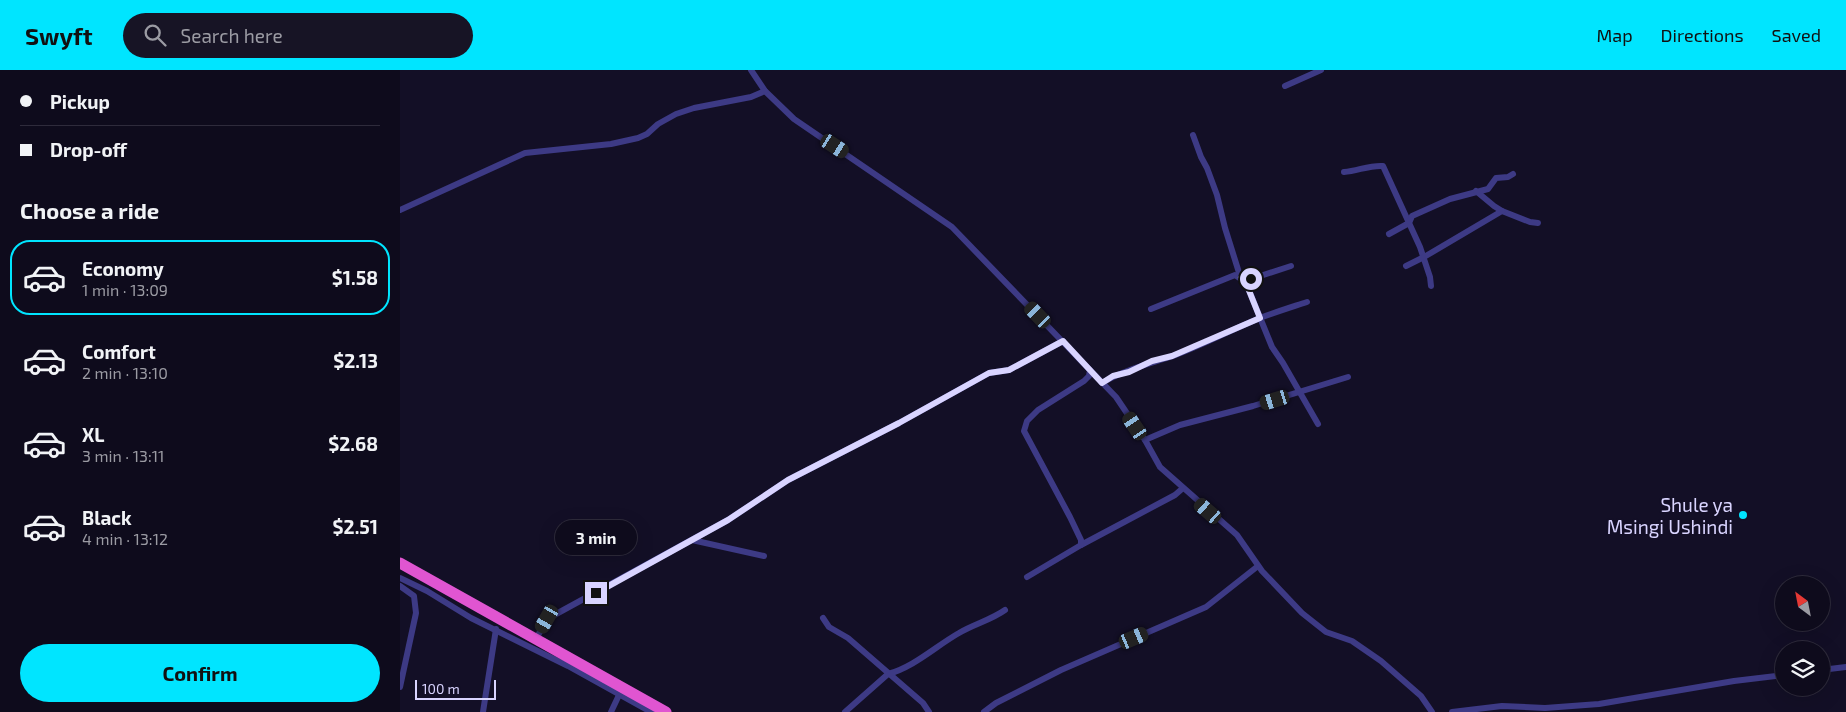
<!DOCTYPE html>
<html lang="en">
<head>
<meta charset="utf-8">
<style>
	:root { --surface:#0e0b1c; --page:#171425; --text:#f1f3f6; --muted:#9b9ba3; --line:#2e2b3b; --accent:#00e5ff }
	body { margin:0; font-family:"Exo 2",sans-serif; background:var(--page); color:var(--text); height:100vh; display:flex; flex-direction:column; font-size:19px; white-space:nowrap }
	* { box-sizing:border-box; margin:0 }
	p { font-size:16px; color:var(--muted) }
	.icon { flex:none; width:28px; height:28px; fill:none; stroke:currentColor; stroke-width:2; stroke-linecap:round; stroke-linejoin:round }
	.map { position:relative; flex:1; overflow:hidden }
	.panel { display:flex; flex-direction:column; background:var(--surface); width:400px }
	.panel>* { flex:none }
	.banner { display:grid; align-content:center; height:110px; padding:0 20px; background:var(--surface) }
	.needle { width:32px; rotate:328deg }
	.fabs { position:absolute; left:1375px; top:506px; display:grid; gap:10px }
	.fabs a { display:grid; place-items:center; width:55px; height:55px; border-radius:50%; background:var(--surface); box-shadow:0 5px 20px #0002,0 0 0 1px var(--line); font-size:25px }
	.scale { position:absolute; left:15px; bottom:12px; width:81px; box-sizing:border-box; padding-left:5px; border:2px solid #d9d4ff; border-top:0; font-size:14px; line-height:18px; white-space:nowrap; color:#d9d4ff; -webkit-text-stroke:4px #130f26; paint-order:stroke }
	.end { position:absolute; width:22px; height:22px; margin:-11px; border:6px solid #d9d4ff; background:#111; box-shadow:0 0 0 2px #111 }
	.from { border-radius:50% }
	.bubble { position:absolute; height:35px; border-radius:18px; background:var(--surface); box-shadow:0 5px 20px #0002,0 0 0 1px var(--line); font-size:16px; font-weight:700; line-height:35px; text-align:center }
	.car { position:absolute; width:15px; height:30px; margin:-15px -8px; border-radius:6px; box-shadow:0 0 4px 1px #0007; background:linear-gradient(#222 24%,#8ab4d8 0 40%,#222 0 76%,#8ab4d8 0 86%,#222 0) }
	.banner b { display:flex; align-items:center; gap:18px; height:48px; font-size:19px }
	.banner b+b { border-top:1px solid var(--line) }
	.banner i { width:12px; height:12px; background:var(--text) }
	ul { padding:0; list-style:none }
	li { display:flex; align-items:center; gap:15px; height:75px; margin:0 10px 8px; padding:0 10px; border:2px solid transparent; border-radius:20px }
	li div { flex:1 }
	li b { display:block; font-size:19px }
	li em { font-style:normal; font-weight:700 }
	li.active { border-color:var(--accent) }
	li>.icon { width:45px; height:45px; stroke-width:1.5 }
	h2 { padding:0 20px; font-size:22px; line-height:60px }
	.action { display:flex; gap:10px; margin-top:auto; padding:10px 20px }
	.action a { flex:1; height:58px; border-radius:30px; background:var(--accent); color:#111; font-size:20px; font-weight:700; line-height:58px; text-align:center }
	header { display:flex; align-items:center; gap:30px; box-sizing:border-box; height:70px; padding:0 25px; background:var(--accent); color:#111 }
	header strong { font-size:24px }
	nav { display:flex; gap:28px; margin-inline-start:auto; font-size:18px }
	.search { width:350px; height:45px; background:var(--page); display:flex; align-items:center; gap:12px; box-sizing:border-box; padding:0 18px; border-radius:28px; color:var(--muted); font-size:19px }
	main { display:flex; flex:1; min-height:0 }
	.map>svg:first-child { display:block }
	.lines { fill:none; stroke-linecap:round; stroke-linejoin:round }
	.minor { stroke:#3d3a85; stroke-width:6 }
	.trunk { stroke:#e055d1; stroke-width:11 }
	.route { stroke:#d9d4ff; stroke-width:6 }
	.poi-dot { fill:#00e5ff; stroke:#130f26; stroke-width:2 }
	.labels { text-anchor:middle; dominant-baseline:central; stroke-width:4; stroke-linejoin:round; paint-order:stroke }
	.poi-label { font-size:19px; fill:#d9d4ff; stroke:#130f26; text-anchor:end }
</style>
</head>
<body>
<header>
<strong>Swyft</strong>
<div class="search"><svg class="icon" aria-label="search" viewBox="0 0 24 24"><circle cx="10" cy="10" r="6"/><path d="M15 15l6 6"/></svg>Search here</div>
<nav><a>Map</a><a>Directions</a><a>Saved</a></nav>
</header>
<main>
<section class="panel">
<div class="banner">
<b><i class="from"></i>Pickup</b>
<b><i></i>Drop-off</b>
</div>
<h2>Choose a ride</h2>
<ul>
<li class="active"><svg class="icon" aria-label="car" viewBox="0 0 24 24"><path d="M5 17H2v-5l4-1 3-4h7l3 4 3 1v5h-3M9 17h6M6 11h13"/><circle cx="7" cy="17" r="2"/><circle cx="17" cy="17" r="2"/></svg><div><b>Economy</b><p>1 min · 13:09</p></div><em>$1.58</em></li>
<li><svg class="icon" aria-label="car" viewBox="0 0 24 24"><path d="M5 17H2v-5l4-1 3-4h7l3 4 3 1v5h-3M9 17h6M6 11h13"/><circle cx="7" cy="17" r="2"/><circle cx="17" cy="17" r="2"/></svg><div><b>Comfort</b><p>2 min · 13:10</p></div><em>$2.13</em></li>
<li><svg class="icon" aria-label="car" viewBox="0 0 24 24"><path d="M5 17H2v-5l4-1 3-4h7l3 4 3 1v5h-3M9 17h6M6 11h13"/><circle cx="7" cy="17" r="2"/><circle cx="17" cy="17" r="2"/></svg><div><b>XL</b><p>3 min · 13:11</p></div><em>$2.68</em></li>
<li><svg class="icon" aria-label="car" viewBox="0 0 24 24"><path d="M5 17H2v-5l4-1 3-4h7l3 4 3 1v5h-3M9 17h6M6 11h13"/><circle cx="7" cy="17" r="2"/><circle cx="17" cy="17" r="2"/></svg><div><b>Black</b><p>4 min · 13:12</p></div><em>$2.51</em></li>
</ul>
<div class="action"><a>Confirm</a></div>
</section>
<div class="map">
<svg width="1446" height="642" viewBox="0 0 1446 642">
	<rect width="100%" height="100%" fill="#130f26"/>
	<g class="lines">
		<g class="minor">
			<polyline points="351,0 365,21 394,49 552,157 716,327 745,370 760,397 837,465 862,501 902,543 926,562 952,571 981,591 1021,626 1032,642"/>
			<polyline points="885,16 921,0"/>
			<polyline points="793,65 801,87 807,98 817,125 825,158 841,209 851,209 891,196"/>
			<path d="M944 102C958 101 969 95 983 96L1020 177 1030 207 1031 216"/>
			<polyline points="0,140 125,83 211,74 238,68 247,64 258,54 276,44 294,38 351,27 365,21"/>
			<polyline points="1102,141 1130,152 1138,153"/>
			<polyline points="989,164 1009,153 1012,146 1050,129 1088,119 1096,108 1108,107 1113,104"/>
			<polyline points="1006,196 1024,187 1102,141 1094,136 1076,121"/>
			<polyline points="751,239 835,205 841,209 848,218 872,277 883,293 918,354"/>
			<path d="M702 313C724 300 749 294 773 286 803 275 831 260 860 248 876 242 892 237 907 232"/>
			<polyline points="745,370 780,355 853,336 948,307"/>
			<polyline points="292,470 364,486"/>
			<polyline points="681,475 775,425 783,418"/>
			<polyline points="627,507 681,475 681,470 670,447 624,361 627,351 638,340 684,311 689,306 690,300"/>
			<polyline points="0,508 27,521 71,548 168,596 251,642"/>
			<polyline points="0,516 14,526 16,543 0,617"/>
			<polyline points="423,548 429,557 448,568 523,633 529,642"/>
			<polyline points="136,569 147,549 328,450 388,410 499,353 589,303 609,300 663,271"/>
			<polyline points="1421,600 1446,597"/>
			<polyline points="83,642 96,559"/>
			<polyline points="211,642 219,625"/>
			<path d="M445 642 488 604C514 597 536 576 559 563 574 554 591 550 605 540"/>
			<polyline points="584,642 596,633 661,600 806,537 858,496"/>
			<polyline points="1052,642 1102,636 1145,638 1199,634 1334,611 1384,605"/>
		</g>
		<polyline class="trunk" points="0,493 266,642"/>
	</g>
	<g class="lines">
		<polyline class="route" points="196,523 328,450 388,410 499,353 589,303 609,300 663,271 702,313 713,306 729,302 752,291 772,286 860,248 848,218 841,208 851,209"/>
	</g>
	<circle class="poi-dot" cx="1343" cy="445" r="5"/>
	<g class="labels">
		<g class="poi-label">
			<text x="1333" y="434">Shule ya<tspan x="1333" dy="22">Msingi Ushindi</tspan></text>
		</g>
	</g>
</svg>
<div class="fabs">
<a><svg class="needle" viewBox="-14 -14 28 28"><path d="M0-13l5 13h-10z" fill="#e53935"/><path d="M0 13l5-13h-10z" fill="#9b9ba3"/></svg></a>
<a><svg class="icon" aria-label="layers" viewBox="0 0 24 24"><path d="M12 4l9 5-9 5-9-5zM3 14l9 5 9-5"/></svg></a>
</div>
<div class="scale">100 m</div>
<i class="end from" style="left:851px;top:209px"></i>
<i class="end" style="left:196px;top:523px"></i>
<div class="bubble" style="left:155px;top:450px;width:82px">3 min</div>
<i class="car" style="left:435px;top:76px;rotate:123deg"></i>
<i class="car" style="left:638px;top:245px;rotate:316deg"></i>
<i class="car" style="left:875px;top:330px;rotate:253deg"></i>
<i class="car" style="left:735px;top:356px;rotate:326deg"></i>
<i class="car" style="left:808px;top:441px;rotate:311deg"></i>
<i class="car" style="left:147px;top:549px;rotate:210deg"></i>
<i class="car" style="left:734px;top:568px;rotate:67deg"></i>
</div>
</main>
</body>
</html>
